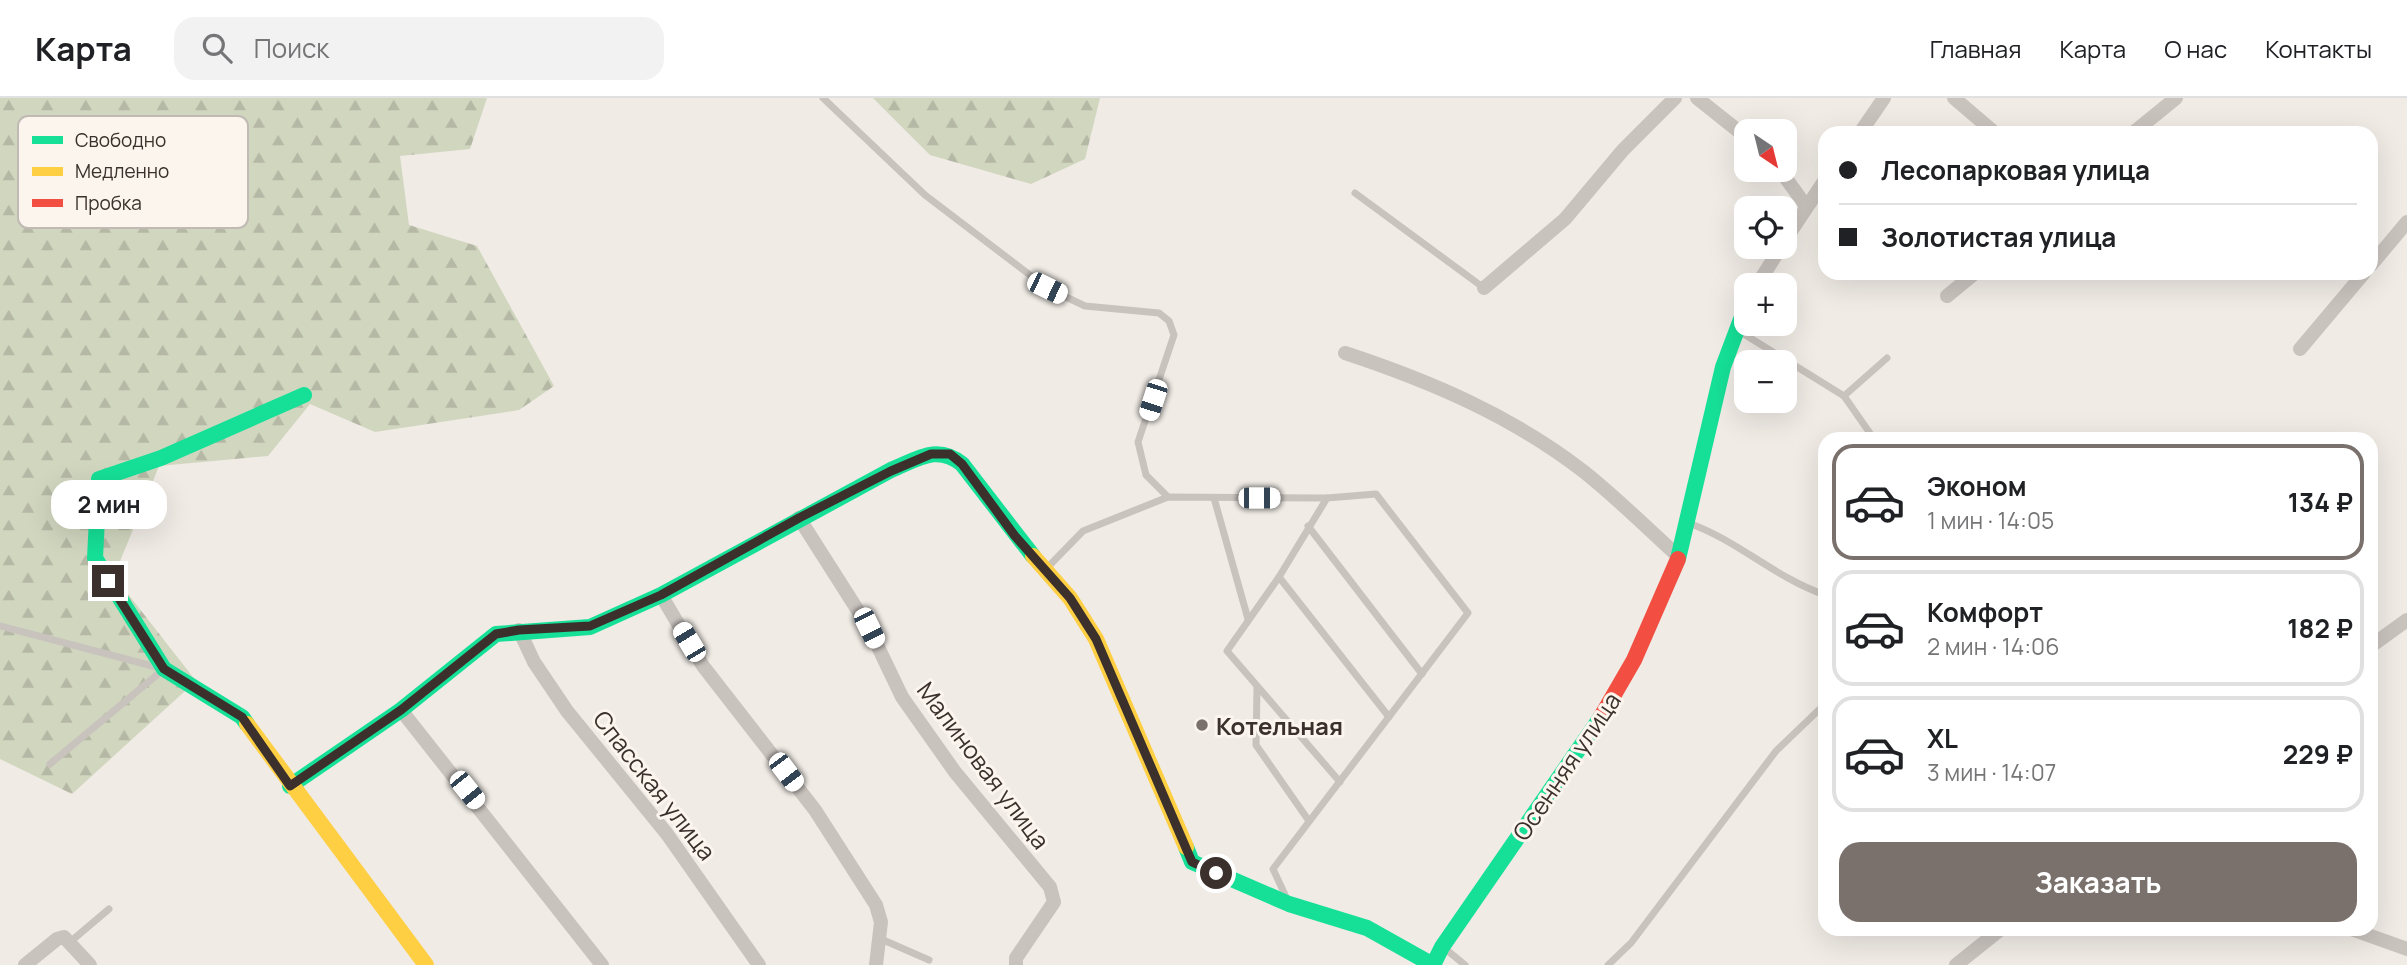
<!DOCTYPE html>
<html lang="ru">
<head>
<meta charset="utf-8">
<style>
	:root { --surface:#fff; --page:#f2f2f2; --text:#202124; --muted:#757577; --line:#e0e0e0; --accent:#7a716c }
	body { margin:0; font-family:Manrope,sans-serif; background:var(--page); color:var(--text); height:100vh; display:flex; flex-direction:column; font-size:26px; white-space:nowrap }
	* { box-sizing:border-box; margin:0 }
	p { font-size:23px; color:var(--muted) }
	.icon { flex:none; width:38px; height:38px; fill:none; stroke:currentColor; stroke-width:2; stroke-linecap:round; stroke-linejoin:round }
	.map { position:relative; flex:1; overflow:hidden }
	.details { position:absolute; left:1818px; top:334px; width:560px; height:504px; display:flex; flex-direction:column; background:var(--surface); border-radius:21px; box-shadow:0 7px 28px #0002 }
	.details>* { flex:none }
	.hud { position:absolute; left:1818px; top:28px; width:560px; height:154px; border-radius:21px; box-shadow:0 7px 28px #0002; display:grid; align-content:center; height:154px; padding:0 21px; background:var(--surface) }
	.needle { width:46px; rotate:145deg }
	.buttons { position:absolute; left:1734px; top:21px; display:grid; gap:14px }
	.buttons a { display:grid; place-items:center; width:63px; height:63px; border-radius:14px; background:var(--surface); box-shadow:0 7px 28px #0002; font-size:35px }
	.end { position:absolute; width:32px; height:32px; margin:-16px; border:9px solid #3b302b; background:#fff; box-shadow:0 0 0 4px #fff }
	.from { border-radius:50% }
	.bubble { position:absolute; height:49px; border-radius:21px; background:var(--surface); box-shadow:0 7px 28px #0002; font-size:23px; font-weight:700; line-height:49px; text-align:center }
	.car { position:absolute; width:21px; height:42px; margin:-21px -10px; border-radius:9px; box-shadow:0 0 5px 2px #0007; background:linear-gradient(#fff 24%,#345 0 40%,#fff 0 76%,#345 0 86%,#fff 0) }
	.hud b { display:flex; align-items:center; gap:24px; height:66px; font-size:26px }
	.hud b+b { border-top:2px solid var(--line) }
	.hud i { width:18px; height:18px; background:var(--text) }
	ul { padding:12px 0 0; list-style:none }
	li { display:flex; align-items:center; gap:21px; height:116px; margin:0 14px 10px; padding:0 7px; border:4px solid var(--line); border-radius:21px }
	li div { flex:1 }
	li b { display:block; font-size:26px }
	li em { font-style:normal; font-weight:700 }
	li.on { border-color:var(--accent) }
	li>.icon { width:63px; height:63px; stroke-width:1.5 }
	.cta { display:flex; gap:14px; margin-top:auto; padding:14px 21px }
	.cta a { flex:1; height:80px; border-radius:21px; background:var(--accent); color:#fff; font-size:28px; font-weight:700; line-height:80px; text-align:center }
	header { display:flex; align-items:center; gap:42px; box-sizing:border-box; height:98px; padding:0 35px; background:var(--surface); border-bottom:2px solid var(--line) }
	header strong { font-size:33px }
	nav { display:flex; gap:38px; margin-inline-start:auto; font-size:24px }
	.search { width:490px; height:63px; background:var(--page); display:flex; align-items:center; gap:18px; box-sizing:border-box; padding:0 24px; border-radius:21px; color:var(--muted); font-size:26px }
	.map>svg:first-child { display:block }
	.forest { fill:url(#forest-firs) }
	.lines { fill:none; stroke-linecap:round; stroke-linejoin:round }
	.lane { stroke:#c9c3be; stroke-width:7 }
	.street { stroke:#c9c3be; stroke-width:14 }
	.fast { stroke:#16e098; stroke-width:16 }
	.slow { stroke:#ffcf43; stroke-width:16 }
	.jam { stroke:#f24e42; stroke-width:16 }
	.route { stroke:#3b302b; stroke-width:9 }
	.poi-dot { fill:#7a716c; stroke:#fbf5ee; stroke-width:2.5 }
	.labels { text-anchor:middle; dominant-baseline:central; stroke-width:6; stroke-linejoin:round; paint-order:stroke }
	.poi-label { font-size:24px; font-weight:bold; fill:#3b302b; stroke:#fbf5ee; text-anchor:start }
	.street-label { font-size:24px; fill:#3b302b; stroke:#fbf5ee }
	.key { fill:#fbf5ee; stroke:#c1bab4; stroke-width:2 }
	.key-label { font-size:19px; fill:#3b302b }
</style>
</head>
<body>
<header>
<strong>Карта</strong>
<div class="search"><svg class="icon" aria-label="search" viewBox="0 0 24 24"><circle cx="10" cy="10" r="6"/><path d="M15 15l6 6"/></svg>Поиск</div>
<nav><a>Главная</a><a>Карта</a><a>О нас</a><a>Контакты</a></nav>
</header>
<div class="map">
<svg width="2407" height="867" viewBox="0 0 2407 867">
	<defs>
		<pattern id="forest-firs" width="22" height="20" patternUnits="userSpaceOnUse" patternTransform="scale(1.75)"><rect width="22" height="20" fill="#d1d6bf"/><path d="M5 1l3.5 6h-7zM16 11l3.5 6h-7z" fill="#b4b8a4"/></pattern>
	</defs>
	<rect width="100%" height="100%" fill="#f0ebe5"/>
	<g class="forest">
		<polygon points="0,0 487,0 470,51 400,58 409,127 477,148 554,288 519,312 375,334 310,306 268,358 159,368 114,478 196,583 72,696 0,661"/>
		<polygon points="873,0 1100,0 1085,61 1031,86 930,57"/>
	</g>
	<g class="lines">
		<g class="lane">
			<polyline points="823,0 925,97 1047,190 1085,208 1159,215 1169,223 1174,237 1138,344 1146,377 1168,399"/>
			<polyline points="1355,95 1484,190"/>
			<polyline points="1739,233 1844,298 1874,341"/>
			<polyline points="1844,298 1887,260"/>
			<polyline points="1214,400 1248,521"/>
			<path d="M1691 426C1740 444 1774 479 1825 497"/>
			<polyline points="1308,428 1422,576"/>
			<polyline points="1046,471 1083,433 1168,399 1327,400"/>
			<polyline points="1279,479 1389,619"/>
			<polyline points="0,528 164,571 50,666"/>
			<polyline points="1257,589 1256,647 1309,723"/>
			<polyline points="1286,799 1273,771 1468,515 1376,396 1327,400 1279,479 1227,553 1340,684"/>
			<polyline points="881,841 929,862"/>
			<polyline points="70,844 109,811"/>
			<polyline points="1443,849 1465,867"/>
			<polyline points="1608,867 1631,845 1776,653 1825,606"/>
		</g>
		<g class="street">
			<polyline points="1697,0 1746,39"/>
			<polyline points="1954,0 1995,35"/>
			<polyline points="1860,35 1884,0"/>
			<polyline points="2133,35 2176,0"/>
			<polyline points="1780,72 1806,108"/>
			<polyline points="1785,142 1825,82"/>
			<polyline points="2371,167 2407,124"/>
			<polyline points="1757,187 1781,149"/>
			<polyline points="1484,190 1565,121 1623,52 1675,0"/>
			<polyline points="1947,198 1975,175"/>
			<polyline points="2300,251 2364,175"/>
			<path d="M1345 255C1430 283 1512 318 1583 373 1616 399 1647 430 1679 459"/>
			<polyline points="799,420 869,530 902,599 955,674 1050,789 1054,804 1016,860 1016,867"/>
			<polyline points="661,497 703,568 815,712 876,807 881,824 876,867"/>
			<polyline points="519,532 534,564 567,613 667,736 759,867"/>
			<polyline points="2371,548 2407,522"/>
			<polyline points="401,612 602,867"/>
			<polyline points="2351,831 2407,851"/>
			<polyline points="25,867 57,841 64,839 90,867"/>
			<polyline points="1956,867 2001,831"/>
		</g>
		<g class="fast">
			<polyline points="1678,461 1723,269 1746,208"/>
			<polyline points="247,626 242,619 164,571 95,460 99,381 161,360 304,297"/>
			<path d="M290 688 401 612 496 536 590 529 661 497 891 372C918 361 937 346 962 366L1033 458"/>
			<polyline points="1186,749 1192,764 1289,806 1367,830 1433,867 1442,849 1601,619"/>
		</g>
		<g class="slow">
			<polyline points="1033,458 1070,500 1096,541 1186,749"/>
			<polyline points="247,626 426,867"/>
		</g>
		<polyline class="jam" points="1601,619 1634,562 1678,461"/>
	</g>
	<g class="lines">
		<polyline class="route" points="108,483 164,571 242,619 290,688 401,612 496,536 519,532 590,528 661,497 799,420 891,373 931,356 950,356 962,366 1015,438 1070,500 1096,541 1192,764 1216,775"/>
	</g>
	<circle class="poi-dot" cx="1202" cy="627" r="7"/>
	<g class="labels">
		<g class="poi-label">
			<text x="1216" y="627">Котельная</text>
		</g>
		<g class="street-label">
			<text transform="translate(984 667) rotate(53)">Малиновая улица</text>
			<text transform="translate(1566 668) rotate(-56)">Осенняя улица</text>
			<text transform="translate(655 687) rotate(52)">Спасская улица</text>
		</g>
	</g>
	<rect x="18" y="18" width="230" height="112" rx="10" class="key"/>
	<rect x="32" y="38" width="31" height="8" fill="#16e098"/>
	<rect x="32" y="69" width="31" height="9" fill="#ffcf43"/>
	<rect x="32" y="101" width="31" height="8" fill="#f24e42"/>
	<g class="key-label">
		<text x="75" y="49">Свободно</text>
		<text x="75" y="80">Медленно</text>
		<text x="75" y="112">Пробка</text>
	</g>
</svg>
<div class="buttons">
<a><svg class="needle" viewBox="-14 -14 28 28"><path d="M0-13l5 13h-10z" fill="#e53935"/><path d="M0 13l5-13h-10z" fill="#757577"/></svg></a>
<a><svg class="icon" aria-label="locate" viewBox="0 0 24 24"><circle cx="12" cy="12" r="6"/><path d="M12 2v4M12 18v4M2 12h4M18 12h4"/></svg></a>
<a>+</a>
<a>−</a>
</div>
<i class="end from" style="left:1216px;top:775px"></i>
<i class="end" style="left:108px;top:483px"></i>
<div class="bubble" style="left:51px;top:382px;width:116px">2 мин</div>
<i class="car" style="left:1047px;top:190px;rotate:116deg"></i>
<i class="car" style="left:1153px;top:302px;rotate:198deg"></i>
<i class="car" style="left:1259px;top:400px;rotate:90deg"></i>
<i class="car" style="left:869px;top:530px;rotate:154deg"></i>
<i class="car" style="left:689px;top:544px;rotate:329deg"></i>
<i class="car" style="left:786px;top:674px;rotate:143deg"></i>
<i class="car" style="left:467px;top:692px;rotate:141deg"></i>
<div class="hud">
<b><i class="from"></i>Лесопарковая улица</b>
<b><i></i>Золотистая улица</b>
</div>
<section class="details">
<ul>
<li class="on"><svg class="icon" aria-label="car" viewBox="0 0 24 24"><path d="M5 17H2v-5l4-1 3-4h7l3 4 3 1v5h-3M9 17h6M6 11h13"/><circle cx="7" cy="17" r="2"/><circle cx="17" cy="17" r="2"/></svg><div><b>Эконом</b><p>1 мин · 14:05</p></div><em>134 ₽</em></li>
<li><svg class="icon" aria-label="car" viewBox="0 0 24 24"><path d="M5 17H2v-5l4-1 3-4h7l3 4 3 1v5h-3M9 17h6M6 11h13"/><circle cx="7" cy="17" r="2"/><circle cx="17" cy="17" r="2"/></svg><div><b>Комфорт</b><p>2 мин · 14:06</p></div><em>182 ₽</em></li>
<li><svg class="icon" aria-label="car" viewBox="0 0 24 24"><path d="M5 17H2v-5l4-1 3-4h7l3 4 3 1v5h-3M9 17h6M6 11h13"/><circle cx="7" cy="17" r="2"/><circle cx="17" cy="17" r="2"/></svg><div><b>XL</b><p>3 мин · 14:07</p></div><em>229 ₽</em></li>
</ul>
<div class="cta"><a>Заказать</a></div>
</section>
</div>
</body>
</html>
